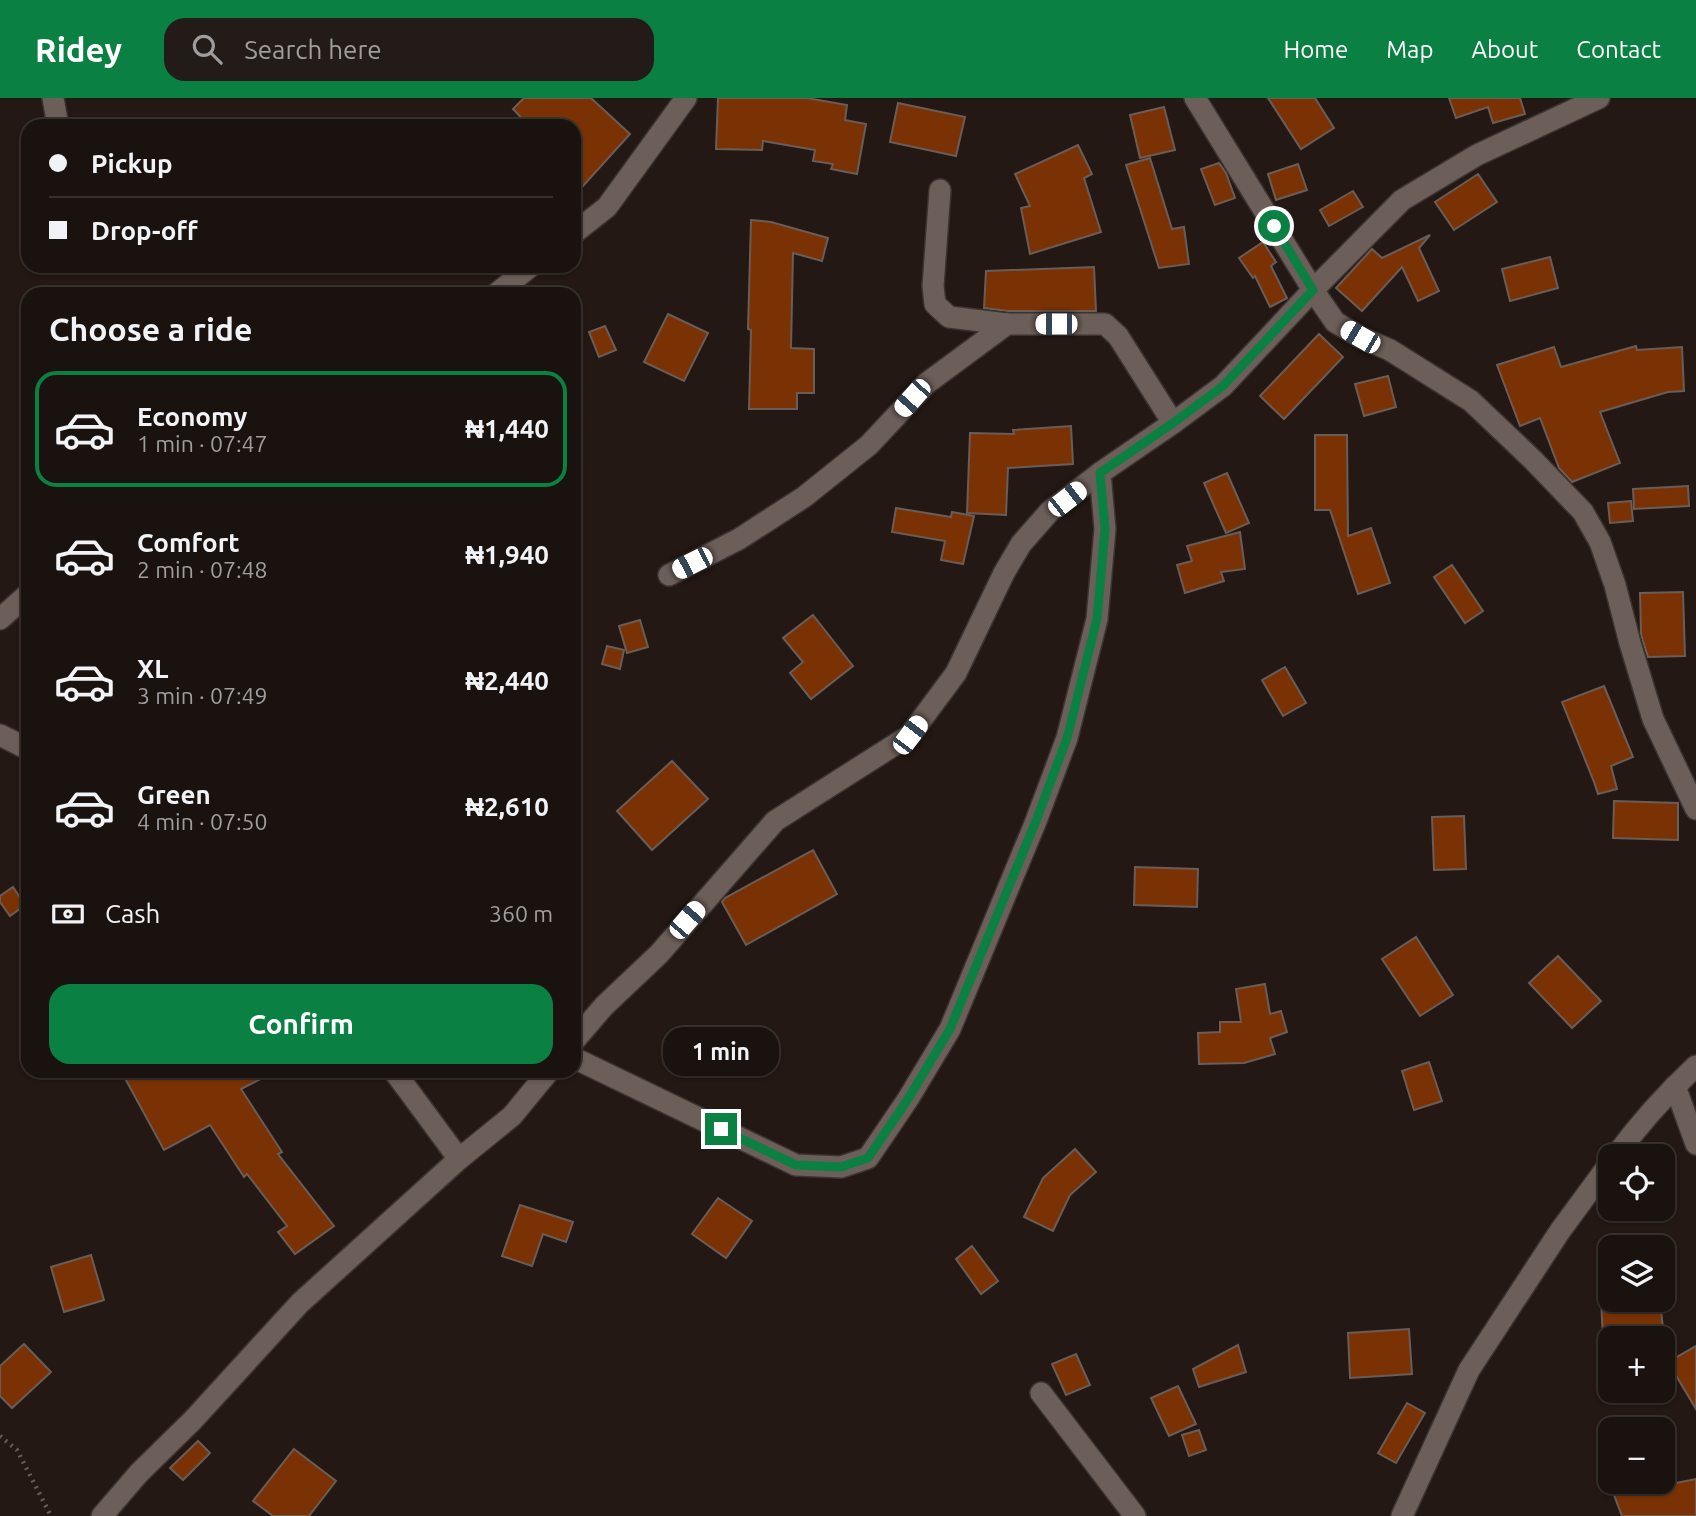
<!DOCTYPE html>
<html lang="en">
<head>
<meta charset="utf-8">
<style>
	:root { --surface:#1a120e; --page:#231b17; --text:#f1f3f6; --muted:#9f9e9e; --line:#38322e; --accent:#0b8043 }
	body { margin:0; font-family:Ubuntu,sans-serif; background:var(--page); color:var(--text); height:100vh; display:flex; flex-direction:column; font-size:26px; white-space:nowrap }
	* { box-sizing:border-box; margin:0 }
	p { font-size:23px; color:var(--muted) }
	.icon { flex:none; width:38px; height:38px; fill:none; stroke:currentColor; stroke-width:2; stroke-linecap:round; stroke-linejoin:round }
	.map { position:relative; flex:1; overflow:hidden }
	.side { position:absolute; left:21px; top:189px; width:560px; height:791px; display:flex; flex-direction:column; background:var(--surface); border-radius:21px; box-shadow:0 2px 5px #0004,0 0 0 2px var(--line) }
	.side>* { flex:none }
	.top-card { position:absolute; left:21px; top:21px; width:560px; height:154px; border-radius:21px; box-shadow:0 2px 5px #0004,0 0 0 2px var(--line); display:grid; align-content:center; height:154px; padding:0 28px; background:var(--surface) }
	.buttons { position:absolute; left:1598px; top:1046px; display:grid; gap:14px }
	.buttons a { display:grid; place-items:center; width:77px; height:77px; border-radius:14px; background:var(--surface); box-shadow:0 2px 5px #0004,0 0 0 2px var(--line); font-size:35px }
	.end { position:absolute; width:32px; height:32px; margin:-16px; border:9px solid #0b8043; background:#fff; box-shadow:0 0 0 4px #fff }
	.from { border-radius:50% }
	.bubble { position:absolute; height:49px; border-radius:21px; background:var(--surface); box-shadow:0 2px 5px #0004,0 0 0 2px var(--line); font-size:23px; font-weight:700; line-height:49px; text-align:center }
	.car { position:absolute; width:21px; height:42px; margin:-21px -10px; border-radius:9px; box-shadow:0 0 5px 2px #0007; background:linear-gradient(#fff 24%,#345 0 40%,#fff 0 76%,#345 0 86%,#fff 0) }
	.top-card b { display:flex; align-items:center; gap:24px; height:66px; font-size:26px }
	.top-card b+b { border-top:2px solid var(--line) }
	.top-card i { width:18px; height:18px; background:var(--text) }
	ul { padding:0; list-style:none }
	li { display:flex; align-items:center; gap:21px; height:116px; margin:0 14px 10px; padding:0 14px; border:4px solid transparent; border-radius:21px }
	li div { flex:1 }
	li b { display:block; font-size:26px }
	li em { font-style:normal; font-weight:700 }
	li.current { border-color:var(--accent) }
	li>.icon { width:63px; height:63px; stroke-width:1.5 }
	h2 { padding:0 28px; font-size:32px; line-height:84px }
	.pay { display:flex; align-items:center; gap:18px; height:77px; padding:0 28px; font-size:26px }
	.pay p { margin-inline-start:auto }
	.primary-button { display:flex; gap:14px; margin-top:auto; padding:14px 28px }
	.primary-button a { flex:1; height:80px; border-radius:21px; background:var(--accent); color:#fff; font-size:28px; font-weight:700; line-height:80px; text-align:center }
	header { display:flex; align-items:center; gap:42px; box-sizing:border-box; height:98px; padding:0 35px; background:var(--accent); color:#fff }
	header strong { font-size:33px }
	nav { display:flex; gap:38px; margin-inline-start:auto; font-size:24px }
	.search { width:490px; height:63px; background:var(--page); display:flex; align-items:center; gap:18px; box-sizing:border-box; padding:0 24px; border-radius:21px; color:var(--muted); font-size:26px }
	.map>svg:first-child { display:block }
	.building { fill:#7a3205; stroke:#6a5c57; stroke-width:2 }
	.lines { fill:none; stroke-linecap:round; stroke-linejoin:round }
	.street-casing { stroke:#3b3331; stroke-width:24 }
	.path { stroke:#665c58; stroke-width:4.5; stroke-dasharray:2 5; stroke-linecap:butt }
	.street { stroke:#6c5e58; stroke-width:21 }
	.route { stroke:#0b8043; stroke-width:9 }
</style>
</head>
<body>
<header>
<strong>Ridey</strong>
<div class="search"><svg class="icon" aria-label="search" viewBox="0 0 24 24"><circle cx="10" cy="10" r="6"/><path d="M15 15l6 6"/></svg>Search here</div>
<nav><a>Home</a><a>Map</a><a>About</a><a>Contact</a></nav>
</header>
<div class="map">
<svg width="1696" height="1418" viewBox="0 0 1696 1418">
	<rect width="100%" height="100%" fill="#231813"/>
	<g class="building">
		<polygon points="524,0 591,0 630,36 574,98 574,28 529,28 513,11"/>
		<polygon points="718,0 807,0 847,7 845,22 866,26 857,76 831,71 833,66 813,63 815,52 763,43 762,52 716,51"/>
		<polygon points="1268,0 1315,0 1334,30 1301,51"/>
		<polygon points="1449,0 1520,0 1525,16 1493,25 1488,9 1456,20"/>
		<polygon points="898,5 965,19 956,58 890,44"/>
		<polygon points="1164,9 1175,52 1140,60 1130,17"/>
		<polygon points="1078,47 1092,76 1084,80 1101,134 1030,156 1021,110 1030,108 1015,76"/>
		<polygon points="1150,60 1172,131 1184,129 1189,166 1159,170 1126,67"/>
		<polygon points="1219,65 1226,75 1235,100 1215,107 1201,71"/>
		<polygon points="1298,66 1307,92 1276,102 1268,76"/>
		<polygon points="1478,76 1497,104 1454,132 1435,104"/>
		<polygon points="1353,93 1363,109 1329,128 1320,112"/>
		<polygon points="751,122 771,124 828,140 822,163 793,155 791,250 814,251 814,295 797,295 797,311 749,311 751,232 748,231"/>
		<polygon points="1430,137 1419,150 1439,193 1418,203 1402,169 1362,213 1336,190 1372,151 1382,160"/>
		<polygon points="1263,144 1276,164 1271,168 1287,200 1270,209 1255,178 1253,180 1239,160"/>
		<polygon points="1550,159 1558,190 1510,203 1502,171"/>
		<polygon points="1094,169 1096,213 1008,213 984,210 986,173"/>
		<polygon points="668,216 708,235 684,283 644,264"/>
		<polygon points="605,228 616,252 599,259 589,234"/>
		<polygon points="1319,236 1343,259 1284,321 1260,298"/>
		<polygon points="1636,248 1637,252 1682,249 1684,293 1668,294 1600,314 1620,365 1572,384 1559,370 1540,320 1520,328 1497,267 1554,249 1561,269"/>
		<polygon points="1388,278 1396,309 1364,318 1355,286"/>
		<polygon points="1071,328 1073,366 1008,370 1006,417 967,415 970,335 1014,336 1013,332"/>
		<polygon points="1315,337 1347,337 1348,438 1371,430 1390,485 1358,496 1330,412 1315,412"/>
		<polygon points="1227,375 1249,425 1226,435 1204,385"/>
		<polygon points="1688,388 1689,408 1634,411 1633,391"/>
		<polygon points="1631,403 1633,423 1610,425 1608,405"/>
		<polygon points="896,410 951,419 952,414 974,418 963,466 941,462 945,443 892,434"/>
		<polygon points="1240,434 1245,471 1221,474 1224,483 1185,495 1177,467 1192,463 1187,448"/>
		<polygon points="1452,467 1483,513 1465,525 1434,479"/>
		<polygon points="1683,494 1685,558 1648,559 1641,536 1640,495"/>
		<polygon points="813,517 853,568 811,601 790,575 803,564 783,540"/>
		<polygon points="640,522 648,549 627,555 619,528"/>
		<polygon points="607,548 624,552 620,571 602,566"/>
		<polygon points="1285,569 1306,605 1283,618 1262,582"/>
		<polygon points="1604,588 1633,659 1611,668 1617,691 1598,696 1594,684 1562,604"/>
		<polygon points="672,663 708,701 652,752 617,713"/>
		<polygon points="1614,703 1678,705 1678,742 1613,740"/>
		<polygon points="1464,718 1466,771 1434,772 1432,719"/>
		<polygon points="813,752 837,796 746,847 722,804 725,800"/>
		<polygon points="1135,769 1198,771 1197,809 1134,807"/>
		<polygon points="13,789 25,807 10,818 0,804 0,798"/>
		<polygon points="1416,839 1453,897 1420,918 1382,861"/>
		<polygon points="1558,858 1601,903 1572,930 1529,885"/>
		<polygon points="1265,886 1270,916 1281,913 1287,934 1270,940 1275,956 1244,965 1199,966 1198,935 1220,934 1220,924 1241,924 1236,891"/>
		<polygon points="1429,964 1442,1003 1414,1012 1402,973"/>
		<polygon points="121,973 276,973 241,991 282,1054 278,1056 334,1128 295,1156 278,1134 287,1128 247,1076 244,1079 210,1027 164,1052"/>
		<polygon points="1075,1051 1096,1074 1070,1097 1053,1133 1024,1119 1043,1080"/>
		<polygon points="718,1100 752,1123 726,1160 692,1136"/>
		<polygon points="520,1107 573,1124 566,1144 543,1136 532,1168 502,1158"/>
		<polygon points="972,1148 998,1183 981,1196 956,1161"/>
		<polygon points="91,1157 104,1202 64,1214 51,1169"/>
		<polygon points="1601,1202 1660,1202 1664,1241 1603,1241"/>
		<polygon points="1409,1231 1412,1276 1350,1280 1348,1235"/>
		<polygon points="24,1246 51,1274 12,1310 0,1298 0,1268"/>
		<polygon points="1238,1247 1246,1274 1199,1289 1193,1271"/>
		<polygon points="1696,1248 1696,1311 1668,1264"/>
		<polygon points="1076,1256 1090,1287 1066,1297 1052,1266"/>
		<polygon points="1178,1288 1196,1326 1169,1338 1151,1300"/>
		<polygon points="1407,1305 1425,1315 1396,1365 1378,1355"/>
		<polygon points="1199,1332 1206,1352 1189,1358 1182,1337"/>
		<polygon points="198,1343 210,1355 183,1382 170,1370"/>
		<polygon points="294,1351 336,1383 309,1418 273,1418 253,1403"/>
		<polygon points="1696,1381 1696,1418 1622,1418 1609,1384 1642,1384 1645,1391"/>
	</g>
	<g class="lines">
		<g class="street-casing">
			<g id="street">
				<polyline points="53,0 58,28"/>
				<polyline points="1195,0 1313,192 1335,224 1360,239 1390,252 1471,303 1533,362 1583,414 1600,444 1615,487 1630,545 1653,621 1696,711"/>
				<polyline points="940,92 933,188 935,206 949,219 1007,226 1105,226 1118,238 1173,325"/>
				<polyline points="574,135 607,109 686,0"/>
				<polyline points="496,196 531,168"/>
				<polyline points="669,477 739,441 804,399 869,347 927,285 1007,226"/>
				<polyline points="0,521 28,496"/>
				<polyline points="0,637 28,651"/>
				<polyline points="574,943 604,908 659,856 775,723 910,637 956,575 1004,475 1021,446 1050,413 1100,375 1173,325 1223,288 1313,192 1402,102 1477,57 1599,0"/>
				<polyline points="574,960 796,1067 841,1069 868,1060 908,1001 950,931 1036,723 1067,640 1097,521 1105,431 1100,375"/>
				<polyline points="394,973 459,1061"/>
				<polyline points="1675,988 1696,1046"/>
				<path d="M1615 1059C1639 1026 1666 996 1696 968"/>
				<polyline points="1041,1295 1135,1418"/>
				<polyline points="102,1418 139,1375 193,1322 300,1205 459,1061 512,1018 549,973"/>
				<polyline points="1402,1418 1469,1272 1560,1133 1610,1065"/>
			</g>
		</g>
		<polyline class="path" points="0,1338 17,1352 51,1418"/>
		<use href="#street" class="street"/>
	</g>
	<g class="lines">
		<polyline class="route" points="721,1031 796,1067 841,1069 868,1060 908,1001 950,931 1036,723 1067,640 1097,521 1105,431 1100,375 1173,325 1223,288 1313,192 1274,128"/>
	</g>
</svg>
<div class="buttons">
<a><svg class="icon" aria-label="locate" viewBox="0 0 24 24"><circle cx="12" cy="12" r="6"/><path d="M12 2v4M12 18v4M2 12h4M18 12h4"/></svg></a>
<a><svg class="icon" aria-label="layers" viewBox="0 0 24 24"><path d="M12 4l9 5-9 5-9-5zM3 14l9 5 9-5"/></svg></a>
<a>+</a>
<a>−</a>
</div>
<i class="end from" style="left:1274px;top:128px"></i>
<i class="end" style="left:721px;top:1031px"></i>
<div class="bubble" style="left:663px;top:929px;width:116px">1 min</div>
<i class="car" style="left:1056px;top:226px;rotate:270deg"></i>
<i class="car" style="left:1360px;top:239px;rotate:300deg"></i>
<i class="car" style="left:912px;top:300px;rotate:222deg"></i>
<i class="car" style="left:1067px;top:401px;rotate:52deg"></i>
<i class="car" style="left:692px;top:465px;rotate:243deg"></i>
<i class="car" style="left:910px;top:637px;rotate:37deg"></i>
<i class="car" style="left:687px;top:822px;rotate:41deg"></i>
<div class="top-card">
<b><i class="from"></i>Pickup</b>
<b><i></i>Drop-off</b>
</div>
<section class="side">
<h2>Choose a ride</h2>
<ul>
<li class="current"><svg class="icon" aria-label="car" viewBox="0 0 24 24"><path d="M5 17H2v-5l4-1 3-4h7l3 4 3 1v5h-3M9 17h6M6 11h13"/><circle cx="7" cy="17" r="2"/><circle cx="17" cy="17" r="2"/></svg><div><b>Economy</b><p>1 min · 07:47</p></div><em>₦1,440</em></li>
<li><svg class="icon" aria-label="car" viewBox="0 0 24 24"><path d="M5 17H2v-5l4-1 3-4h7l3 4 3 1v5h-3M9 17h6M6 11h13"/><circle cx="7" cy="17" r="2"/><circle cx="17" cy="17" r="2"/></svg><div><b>Comfort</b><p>2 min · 07:48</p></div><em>₦1,940</em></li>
<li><svg class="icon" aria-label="car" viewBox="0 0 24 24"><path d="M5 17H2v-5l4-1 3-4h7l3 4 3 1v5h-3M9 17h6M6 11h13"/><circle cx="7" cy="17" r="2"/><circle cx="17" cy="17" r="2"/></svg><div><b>XL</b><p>3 min · 07:49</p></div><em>₦2,440</em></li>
<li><svg class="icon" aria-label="car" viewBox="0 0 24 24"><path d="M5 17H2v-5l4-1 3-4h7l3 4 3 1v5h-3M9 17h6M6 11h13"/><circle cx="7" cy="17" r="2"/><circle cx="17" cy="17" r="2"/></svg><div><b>Green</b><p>4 min · 07:50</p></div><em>₦2,610</em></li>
</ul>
<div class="pay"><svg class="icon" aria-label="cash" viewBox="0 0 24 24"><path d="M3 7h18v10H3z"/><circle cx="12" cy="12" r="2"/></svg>Cash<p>360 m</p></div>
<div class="primary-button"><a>Confirm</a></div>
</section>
</div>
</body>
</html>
